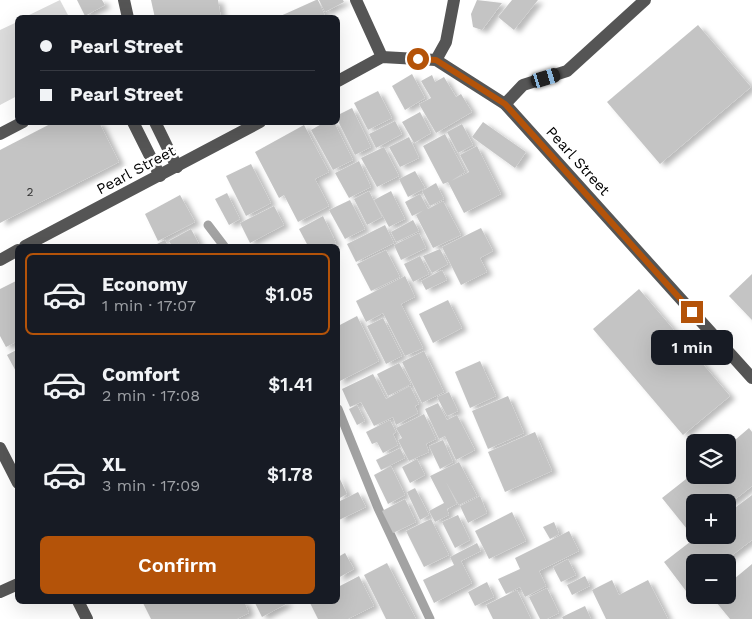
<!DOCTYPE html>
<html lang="en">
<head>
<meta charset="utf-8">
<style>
	:root { --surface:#171b24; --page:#242831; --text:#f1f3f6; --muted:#9ea1a6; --line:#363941; --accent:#b45309 }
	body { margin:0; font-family:"Work Sans",sans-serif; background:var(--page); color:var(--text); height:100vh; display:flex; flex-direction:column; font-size:19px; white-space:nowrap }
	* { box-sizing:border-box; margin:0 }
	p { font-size:16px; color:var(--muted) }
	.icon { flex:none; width:28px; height:28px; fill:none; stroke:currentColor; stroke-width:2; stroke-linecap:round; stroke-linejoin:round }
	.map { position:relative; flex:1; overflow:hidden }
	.drawer { position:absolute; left:15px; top:244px; width:325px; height:360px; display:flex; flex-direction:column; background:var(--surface); border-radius:8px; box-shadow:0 5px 20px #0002 }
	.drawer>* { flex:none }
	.guide { position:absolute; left:15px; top:15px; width:325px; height:110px; border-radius:8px; box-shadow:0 5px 20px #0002; display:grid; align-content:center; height:110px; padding:0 25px; background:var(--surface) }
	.fabs { position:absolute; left:686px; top:434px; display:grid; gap:10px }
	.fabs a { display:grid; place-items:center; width:50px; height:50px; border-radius:8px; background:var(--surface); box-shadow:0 5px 20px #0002; font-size:25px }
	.end { position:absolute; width:22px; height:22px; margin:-11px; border:6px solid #b45309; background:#fff; box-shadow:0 0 0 2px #fff }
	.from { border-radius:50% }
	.bubble { position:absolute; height:35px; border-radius:8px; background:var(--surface); box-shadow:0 5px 20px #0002; font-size:16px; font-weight:600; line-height:35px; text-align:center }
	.car { position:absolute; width:15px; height:30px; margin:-15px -8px; border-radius:6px; box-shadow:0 0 4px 1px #0007; background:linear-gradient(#222 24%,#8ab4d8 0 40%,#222 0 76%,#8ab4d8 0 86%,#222 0) }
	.guide b { display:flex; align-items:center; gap:18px; height:48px; font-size:19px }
	.guide b+b { border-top:1px solid var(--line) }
	.guide i { width:12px; height:12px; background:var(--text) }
	ul { padding:9px 0 0; list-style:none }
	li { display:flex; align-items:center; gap:15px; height:82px; margin:0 10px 8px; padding:0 15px; border:2px solid transparent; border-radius:8px }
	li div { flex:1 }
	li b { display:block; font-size:19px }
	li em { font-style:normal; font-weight:600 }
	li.current { border-color:var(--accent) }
	li>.icon { width:45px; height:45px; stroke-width:1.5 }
	.primary-button { display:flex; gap:10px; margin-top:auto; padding:10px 25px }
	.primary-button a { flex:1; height:58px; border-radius:8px; background:var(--accent); color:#fff; font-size:20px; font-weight:600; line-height:58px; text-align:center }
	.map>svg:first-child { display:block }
	.green { fill:#dcdcdc }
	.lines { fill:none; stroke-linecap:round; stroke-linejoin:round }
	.stream { stroke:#a3a3a3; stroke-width:9 }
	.building { fill:#c4c4c4; filter:url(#shadow) }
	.minor { stroke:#555; stroke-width:12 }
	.route { stroke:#b45309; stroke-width:6 }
	.labels { text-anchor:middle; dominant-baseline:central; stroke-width:5; stroke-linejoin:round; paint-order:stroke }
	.number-label { font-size:12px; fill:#313131 }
	.street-label { font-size:15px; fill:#000; stroke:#fff }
</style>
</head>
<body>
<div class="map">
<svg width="752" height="619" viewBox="0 0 752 619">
	<defs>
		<filter id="shadow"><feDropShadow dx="5.5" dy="3" stdDeviation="2.5" flood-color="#0004"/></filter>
	</defs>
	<rect width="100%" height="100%" fill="#fff"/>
	<g class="green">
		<polygon points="60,0 69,17 25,17"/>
		<polygon points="17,22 17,96 0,105 0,30"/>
	</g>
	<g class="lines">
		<g class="stream">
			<polyline points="208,225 224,246"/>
			<polyline points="338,409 378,508 430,619"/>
		</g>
	</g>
	<g class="building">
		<polygon points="77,0 102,0 105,5 85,16"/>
		<polygon points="151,0 218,0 221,18 155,18"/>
		<polygon points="316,0 318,0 326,18 276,18"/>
		<polygon points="319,0 343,0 344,2 325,12"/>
		<polygon points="477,0 502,3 482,30 473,27 471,14"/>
		<polygon points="512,0 538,0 514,30 498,17"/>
		<polygon points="698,25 751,87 660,164 607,102"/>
		<polygon points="412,74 425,98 405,110 392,86"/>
		<polygon points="432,75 435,82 444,77 456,97 461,94 472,112 436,133 419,104 431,98 421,81"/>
		<polygon points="378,91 392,118 368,130 354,103"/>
		<polygon points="352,108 371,147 355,155 338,121 338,115"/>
		<polygon points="420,112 431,133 414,143 402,122"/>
		<polygon points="395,121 402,134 376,148 369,134"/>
		<polygon points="54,122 99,122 119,162 0,223 0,150"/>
		<polygon points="325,122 334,122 353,160 333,170 311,130"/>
		<polygon points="483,122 526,152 515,168 472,137"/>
		<polygon points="462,124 473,145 458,153 447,132"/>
		<polygon points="304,125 329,172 315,179 329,206 298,222 284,195 279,198 255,152"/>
		<polygon points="445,134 465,172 451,181 469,172 460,155 477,146 501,194 464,213 448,182 443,184 423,146"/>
		<polygon points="409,137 419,158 400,167 389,147"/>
		<polygon points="384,147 399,176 377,187 361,158"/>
		<polygon points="359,161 371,187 349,198 335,173"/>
		<polygon points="251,164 271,203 246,216 226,176"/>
		<polygon points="415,171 425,188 408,197 399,179"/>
		<polygon points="436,183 444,199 430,206 422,191"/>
		<polygon points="369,191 382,217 367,225 354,199"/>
		<polygon points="391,191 405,219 389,227 374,200"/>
		<polygon points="227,193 240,219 229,225 215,199"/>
		<polygon points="420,194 428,209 443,201 461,235 433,248 416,215 424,210 412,216 405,202"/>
		<polygon points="180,195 195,222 158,241 145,214"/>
		<polygon points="350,200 365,229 345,239 329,210"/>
		<polygon points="274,206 284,225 250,243 240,223"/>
		<polygon points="323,216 336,243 329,246 308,246 299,229"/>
		<polygon points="413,220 419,231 396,242 391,232"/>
		<polygon points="385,225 394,243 356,262 347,244"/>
		<polygon points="481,228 493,251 480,258 487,272 461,285 442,247"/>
		<polygon points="191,229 200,246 172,246 169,241"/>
		<polygon points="419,233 426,248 401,260 394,245"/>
		<polygon points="165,240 168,246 153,246"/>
		<polygon points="440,249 448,264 432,273 423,256"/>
		<polygon points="386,250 400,277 371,291 357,264"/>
		<polygon points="420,256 429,274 413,282 404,264"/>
		<polygon points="442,270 447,280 426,290 421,281"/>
		<polygon points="752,274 752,320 729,296"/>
		<polygon points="405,276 415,297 401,304 423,348 405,356 383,313 366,322 356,301"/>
		<polygon points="18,280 18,341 6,347 0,336 0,289"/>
		<polygon points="639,289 730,396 683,435 593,329"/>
		<polygon points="448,300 462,328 433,343 419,314"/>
		<polygon points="357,316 379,361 338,382 338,326"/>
		<polygon points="383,318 402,356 386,364 367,326"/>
		<polygon points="18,349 18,375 7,355"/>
		<polygon points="424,351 444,392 422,403 402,362"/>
		<polygon points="480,361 496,396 470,408 455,372"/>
		<polygon points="399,363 411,384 388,396 377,374"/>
		<polygon points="373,374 386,399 410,386 419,404 415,406 418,413 396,425 393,417 374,426 361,402 350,407 342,389"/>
		<polygon points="449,392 458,411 447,416 437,397"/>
		<polygon points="508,396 524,433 488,449 472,411"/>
		<polygon points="438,403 447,420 457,415 475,450 456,460 445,436 439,439 425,409"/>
		<polygon points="357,405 365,421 357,425 349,409"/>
		<polygon points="424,414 436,439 426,444 429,452 409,461 398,440 402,438 396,428"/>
		<polygon points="390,420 396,432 393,434 398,445 383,453 377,442 372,444 366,432"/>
		<polygon points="749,428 752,432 752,486 728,505 728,502 695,502 695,531 691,534 662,498 695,472 695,475 728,475 728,446"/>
		<polygon points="535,432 552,471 505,492 488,452"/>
		<polygon points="443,440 453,462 440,469 429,446"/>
		<polygon points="400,448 405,458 381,470 376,460"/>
		<polygon points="417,459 425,475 410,483 402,467"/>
		<polygon points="459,462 477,496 459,505 446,482 457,504 447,509 449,515 435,522 429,511 444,503 430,476"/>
		<polygon points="391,466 405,495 388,504 374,475"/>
		<polygon points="338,475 347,494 338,499"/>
		<polygon points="415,488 429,515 420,520 407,492"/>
		<polygon points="358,492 366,507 339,520 338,502"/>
		<polygon points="752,495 752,540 723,562 695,562 695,584 686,591 664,562 699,535 728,535 728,513"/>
		<polygon points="480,496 487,513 468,523 460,506"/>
		<polygon points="405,499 416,522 393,533 382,511"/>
		<polygon points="512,512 526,541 489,559 475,531"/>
		<polygon points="458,515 470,540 455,548 442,522"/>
		<polygon points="431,519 449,555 424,567 406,531"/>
		<polygon points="554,522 559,534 550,539 543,527"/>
		<polygon points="569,531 579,551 539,571 546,586 525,597 520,587 506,594 498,579 520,569 515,558"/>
		<polygon points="477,543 481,551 461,561 472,583 434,603 423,580 454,565 450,557"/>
		<polygon points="345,553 354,569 338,578 338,557"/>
		<polygon points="568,559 576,575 561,582 553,567"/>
		<polygon points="387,563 416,619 386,619 364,575"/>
		<polygon points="752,564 752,619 730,619 712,597 715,595 728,595 728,584"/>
		<polygon points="359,576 374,606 348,619 318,619 309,601 338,601 338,587"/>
		<polygon points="585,576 590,586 572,595 567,585"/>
		<polygon points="612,580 619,595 648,580 668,619 606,619 592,590"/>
		<polygon points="487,582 494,597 475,606 468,592"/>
		<polygon points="547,588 559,613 547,619 540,619 529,597"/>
		<polygon points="517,590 531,619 493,619 486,605"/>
		<polygon points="142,601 244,601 249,613 237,619 151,619"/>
		<polygon points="254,601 285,601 286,604 262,617"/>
		<polygon points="585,606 591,619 563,619 562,617"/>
	</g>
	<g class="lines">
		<g class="minor">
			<polyline points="124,0 128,18"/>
			<polyline points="356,0 382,57"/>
			<polyline points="436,60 446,42 454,0"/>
			<polyline points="338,81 382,57 436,60 505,104 752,378"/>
			<polyline points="505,104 523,85 567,71 645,0"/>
			<polyline points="133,122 160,176"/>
			<polyline points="155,122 177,167"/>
			<polyline points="0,134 23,122"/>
			<polyline points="25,246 260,122"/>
			<polyline points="0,260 18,250"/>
			<polyline points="0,448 18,483"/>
			<polyline points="0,592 18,584"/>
			<polyline points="78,601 87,619"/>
		</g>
	</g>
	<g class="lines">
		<polyline class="route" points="418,59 436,60 505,104 692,312"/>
	</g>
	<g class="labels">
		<g class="number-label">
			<text x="30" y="192">2</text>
		</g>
		<g class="street-label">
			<text transform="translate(578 161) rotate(48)">Pearl Street</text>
			<text transform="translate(136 170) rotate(-28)">Pearl Street</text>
		</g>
	</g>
</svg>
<div class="fabs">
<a><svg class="icon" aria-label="layers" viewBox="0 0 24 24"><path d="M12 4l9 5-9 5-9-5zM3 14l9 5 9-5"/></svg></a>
<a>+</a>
<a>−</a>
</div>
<i class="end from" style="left:418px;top:59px"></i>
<i class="end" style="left:692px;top:312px"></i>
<div class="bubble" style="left:651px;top:330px;width:82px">1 min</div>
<i class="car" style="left:546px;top:78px;rotate:73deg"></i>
<div class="guide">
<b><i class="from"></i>Pearl Street</b>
<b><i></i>Pearl Street</b>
</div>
<section class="drawer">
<ul>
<li class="current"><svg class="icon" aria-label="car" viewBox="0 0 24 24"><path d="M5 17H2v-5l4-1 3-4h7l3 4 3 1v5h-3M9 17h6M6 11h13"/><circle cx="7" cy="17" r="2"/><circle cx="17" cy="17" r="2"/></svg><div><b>Economy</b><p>1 min · 17:07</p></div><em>$1.05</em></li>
<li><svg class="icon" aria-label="car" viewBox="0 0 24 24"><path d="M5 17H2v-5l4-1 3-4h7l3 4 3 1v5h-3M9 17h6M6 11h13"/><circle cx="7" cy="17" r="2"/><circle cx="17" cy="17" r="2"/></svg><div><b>Comfort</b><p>2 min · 17:08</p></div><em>$1.41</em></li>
<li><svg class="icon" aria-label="car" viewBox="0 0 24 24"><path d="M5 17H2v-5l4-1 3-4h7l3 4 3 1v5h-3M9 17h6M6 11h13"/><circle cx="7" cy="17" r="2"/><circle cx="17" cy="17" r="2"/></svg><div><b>XL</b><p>3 min · 17:09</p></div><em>$1.78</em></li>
</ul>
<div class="primary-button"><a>Confirm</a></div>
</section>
</div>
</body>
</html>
